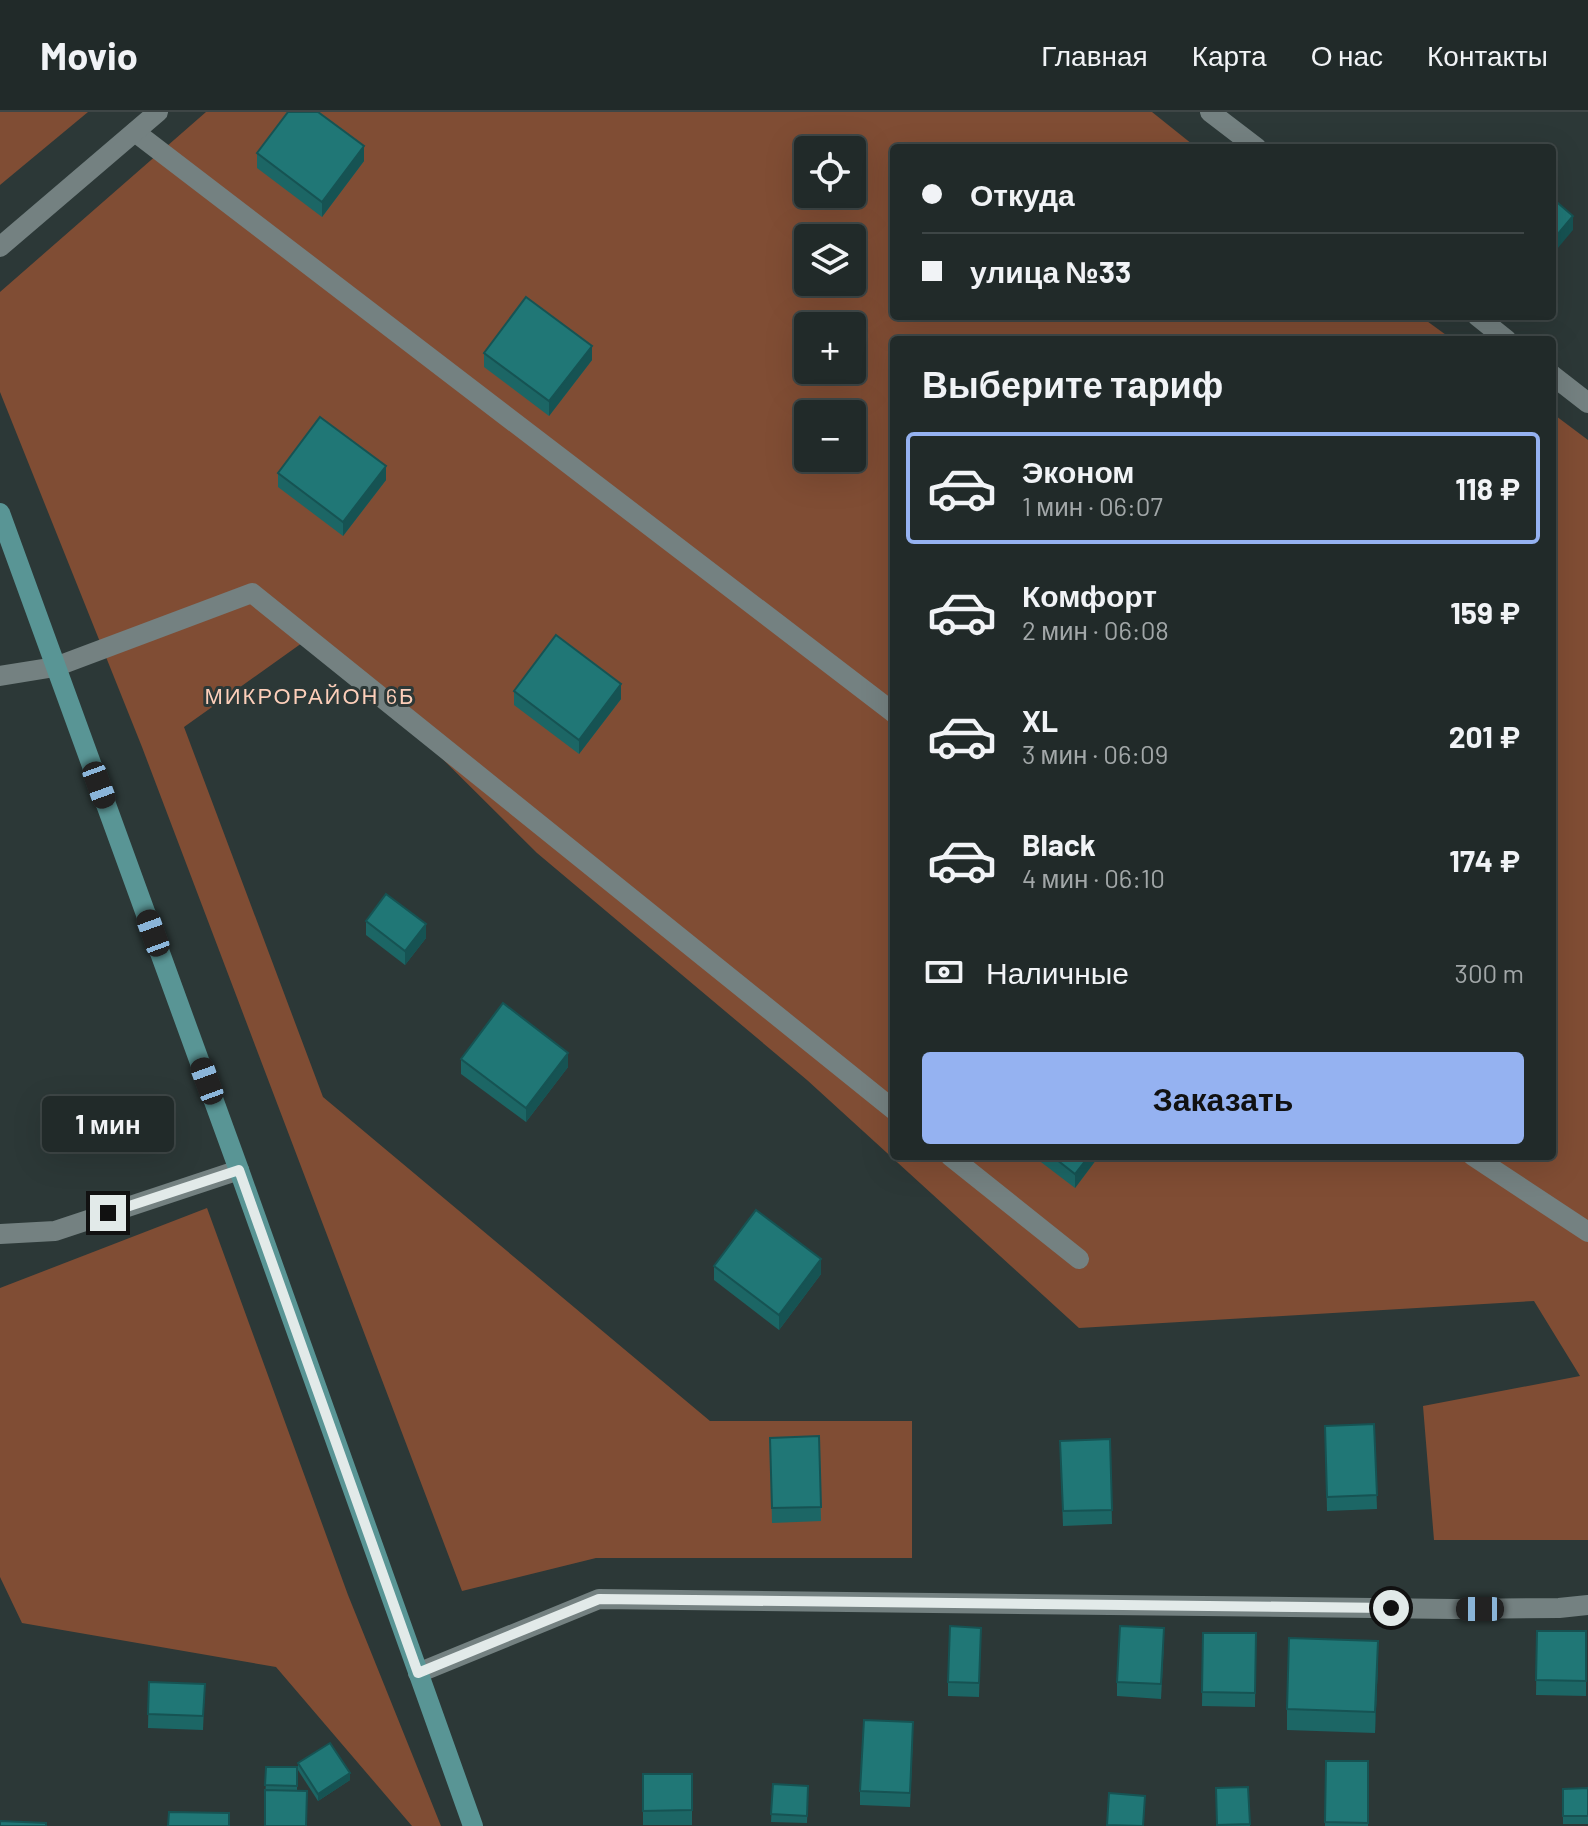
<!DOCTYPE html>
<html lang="ru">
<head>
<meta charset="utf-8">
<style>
	:root { --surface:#212a29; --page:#293231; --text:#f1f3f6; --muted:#a2a7a8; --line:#3e4646; --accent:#95b2f1 }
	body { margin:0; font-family:Barlow,sans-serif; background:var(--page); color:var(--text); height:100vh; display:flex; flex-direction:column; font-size:30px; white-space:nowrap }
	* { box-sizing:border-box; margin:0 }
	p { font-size:26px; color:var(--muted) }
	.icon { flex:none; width:44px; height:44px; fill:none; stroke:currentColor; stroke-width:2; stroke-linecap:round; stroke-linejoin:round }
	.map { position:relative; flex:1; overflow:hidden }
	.sheet { position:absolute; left:890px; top:224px; width:666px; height:824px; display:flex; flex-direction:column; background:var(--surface); border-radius:8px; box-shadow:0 8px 32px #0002,0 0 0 2px var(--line) }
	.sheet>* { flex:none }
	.banner { position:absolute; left:890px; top:32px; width:666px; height:176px; border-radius:8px; box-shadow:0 8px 32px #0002,0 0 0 2px var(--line); display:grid; align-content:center; height:176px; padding:0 32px; background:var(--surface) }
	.controls { position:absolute; left:794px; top:24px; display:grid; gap:16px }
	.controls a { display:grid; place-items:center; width:72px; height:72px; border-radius:8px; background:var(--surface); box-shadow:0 8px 32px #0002,0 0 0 2px var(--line); font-size:40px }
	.end { position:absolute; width:36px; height:36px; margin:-18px; border:10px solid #e2eae9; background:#111; box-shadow:0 0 0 4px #111 }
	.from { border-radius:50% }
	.bubble { position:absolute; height:56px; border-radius:8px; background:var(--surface); box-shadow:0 8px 32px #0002,0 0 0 2px var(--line); font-size:26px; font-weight:700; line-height:56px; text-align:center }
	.car { position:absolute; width:24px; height:48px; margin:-24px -12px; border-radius:10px; box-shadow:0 0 6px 2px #0007; background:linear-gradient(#222 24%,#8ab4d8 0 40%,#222 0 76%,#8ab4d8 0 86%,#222 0) }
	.banner b { display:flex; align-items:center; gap:28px; height:76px; font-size:30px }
	.banner b+b { border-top:2px solid var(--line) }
	.banner i { width:20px; height:20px; background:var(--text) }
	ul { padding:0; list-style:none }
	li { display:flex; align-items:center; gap:24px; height:112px; margin:0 16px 12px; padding:0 16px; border:4px solid transparent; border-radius:8px }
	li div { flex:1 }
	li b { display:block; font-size:30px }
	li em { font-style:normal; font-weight:700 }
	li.selected { border-color:var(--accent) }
	li>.icon { width:72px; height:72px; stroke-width:1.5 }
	h2 { padding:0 32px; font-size:36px; line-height:96px }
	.pay { display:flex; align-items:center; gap:20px; height:88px; padding:0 32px; font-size:30px }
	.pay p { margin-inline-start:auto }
	.button { display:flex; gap:16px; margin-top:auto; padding:16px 32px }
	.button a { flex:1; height:92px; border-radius:8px; background:var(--accent); color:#111; font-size:32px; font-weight:700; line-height:92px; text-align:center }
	header { display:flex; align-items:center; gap:48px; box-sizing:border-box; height:112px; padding:0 40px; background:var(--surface); border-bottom:2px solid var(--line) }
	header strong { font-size:38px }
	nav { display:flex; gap:44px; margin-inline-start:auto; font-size:28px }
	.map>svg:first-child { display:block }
	.forest { fill:#804d34; fill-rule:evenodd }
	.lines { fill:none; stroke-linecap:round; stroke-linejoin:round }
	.lane { stroke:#748181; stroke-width:20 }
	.street { stroke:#748181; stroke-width:20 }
	.secondary { stroke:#599595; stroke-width:20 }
	.wall { fill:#1c6665 }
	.shaded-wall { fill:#165353 }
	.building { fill:#207776; stroke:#165353; stroke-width:2 }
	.route { stroke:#e2eae9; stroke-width:10 }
	.labels { text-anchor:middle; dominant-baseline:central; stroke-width:6; stroke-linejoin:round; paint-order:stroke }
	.neighbourhood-label { font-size:22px; letter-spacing:2px; fill:#fdcfba; stroke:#2c3837 }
</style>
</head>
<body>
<header>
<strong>Movio</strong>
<nav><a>Главная</a><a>Карта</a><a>О нас</a><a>Контакты</a></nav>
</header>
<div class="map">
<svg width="1588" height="1714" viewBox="0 0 1588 1714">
	<rect width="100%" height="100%" fill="#2c3837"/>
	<g class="forest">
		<polygon points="0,0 88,0 0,73"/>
		<path d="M206 0H1152L1197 36H894V204H1420L1453 228H894V1044H1552V301L1588 328V1428H1434L1423 1294 1580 1264 1534 1189 1079 1216 807 968 537 741 316 521 184 615 323 985 710 1309H912V1446H596L462 1479 142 635 0 280V180ZM808 38H852V82H808ZM808 126H852V170H808ZM808 214H852V258H808ZM808 302H852V346H808Z"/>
		<polygon points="207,1096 348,1483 441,1714 412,1714 276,1555 22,1511 0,1465 0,1176"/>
	</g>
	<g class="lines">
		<g class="lane">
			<polyline points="1210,0 1257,36"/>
			<polyline points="135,20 894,601"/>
			<polyline points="0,135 158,0"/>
			<polyline points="1477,204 1507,228"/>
			<polyline points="1552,263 1588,291"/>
			<polyline points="55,555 252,481 894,998"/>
			<polyline points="950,1044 1079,1147"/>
			<polyline points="1473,1044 1588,1120"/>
		</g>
		<g class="street">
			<polyline points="0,564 55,555"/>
			<polyline points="0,1122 55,1119 239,1058"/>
			<polyline points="418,1561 599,1487 1454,1497 1559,1496 1588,1493"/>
		</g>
		<polyline class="secondary" points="0,401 239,1058 473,1714"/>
	</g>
	<g class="wall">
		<polygon points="257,41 364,49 322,105 257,56"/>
		<polygon points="484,241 592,248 549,304 484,255"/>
		<polygon points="278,361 386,368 343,424 278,375"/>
		<polygon points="514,579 621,587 579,642 514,593"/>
		<polygon points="366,809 426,826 405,853 366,823"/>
		<polygon points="461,947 568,955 526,1010 461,962"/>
		<polygon points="1033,1044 1099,1044 1075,1076"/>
		<polygon points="714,1154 821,1162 779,1218 714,1168"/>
		<polygon points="1374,1312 1377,1397 1327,1399 1325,1314"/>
		<polygon points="819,1324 821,1409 772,1411 770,1326"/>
		<polygon points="1110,1327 1112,1412 1063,1414 1060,1329"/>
		<polygon points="981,1516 979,1585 948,1584 948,1570"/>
		<polygon points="1537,1519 1586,1519 1586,1584 1536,1583"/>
		<polygon points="1203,1521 1256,1521 1255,1595 1202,1594"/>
		<polygon points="1164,1530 1161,1587 1117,1584 1117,1570"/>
		<polygon points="1378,1550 1375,1621 1287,1618 1287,1597"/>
		<polygon points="149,1570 205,1572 203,1618 148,1616"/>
		<polygon points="913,1624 910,1695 860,1693 860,1679"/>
		<polygon points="1326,1649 1368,1649 1368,1714 1325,1714"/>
		<polygon points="298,1651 350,1668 318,1689 298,1658"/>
		<polygon points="266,1655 297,1655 297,1679 265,1714"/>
		<rect x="643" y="1662" width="49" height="51"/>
		<polygon points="773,1672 808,1674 807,1711 771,1710"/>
		<polygon points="1248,1675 1250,1714 1217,1714 1216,1676"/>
		<polygon points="1588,1676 1588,1712 1563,1712 1563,1677"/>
	</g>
	<g class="shaded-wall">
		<polygon points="364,34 364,49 322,105 322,90"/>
		<polygon points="1573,104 1573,118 1552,143 1552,129"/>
		<polygon points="592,234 592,248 549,304 549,289"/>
		<polygon points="386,354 386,368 343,424 343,410"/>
		<polygon points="621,572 621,587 579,642 579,628"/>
		<polygon points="426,812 426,826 405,853 405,839"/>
		<polygon points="568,941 568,955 526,1010 526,996"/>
		<polygon points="1089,1044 1099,1044 1075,1076 1075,1062"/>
		<polygon points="821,1147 821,1162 779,1218 779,1203"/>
		<polygon points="1378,1529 1378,1550 1375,1621 1375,1600"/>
		<polygon points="350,1661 350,1668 318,1689 318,1682"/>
	</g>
	<g class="building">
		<polygon points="288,0 318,0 364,34 322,90 257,41"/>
		<polygon points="1552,86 1573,104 1552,129"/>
		<polygon points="526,185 592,234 549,289 484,241"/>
		<polygon points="320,305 386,354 343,410 278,361"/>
		<polygon points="556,523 621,572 579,628 514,579"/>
		<polygon points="386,782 426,812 405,839 366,809"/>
		<polygon points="503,891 568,941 526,996 461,947"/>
		<polygon points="1052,1044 1089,1044 1075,1062"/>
		<polygon points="756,1098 821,1147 779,1203 714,1154"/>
		<polygon points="1374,1312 1377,1383 1327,1385 1325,1314"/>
		<polygon points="819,1324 821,1395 772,1396 770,1326"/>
		<polygon points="1110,1327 1112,1398 1063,1399 1060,1329"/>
		<polygon points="950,1514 981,1516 979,1571 948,1570"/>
		<polygon points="1120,1514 1164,1516 1161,1572 1117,1570"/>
		<polygon points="1537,1519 1586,1519 1586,1569 1536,1568"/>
		<polygon points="1203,1521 1256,1521 1255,1581 1202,1580"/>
		<polygon points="1289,1526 1378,1529 1375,1600 1287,1597"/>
		<polygon points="149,1570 205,1572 203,1604 148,1602"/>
		<polygon points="864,1608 913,1610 910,1681 860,1679"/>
		<polygon points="330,1631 350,1661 318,1682 298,1651"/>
		<polygon points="1326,1649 1368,1649 1368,1711 1325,1710"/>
		<polygon points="266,1655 297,1655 297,1674 265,1673"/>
		<polygon points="643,1662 692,1662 692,1698 643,1699"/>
		<polygon points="773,1672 808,1674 807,1704 771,1702"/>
		<polygon points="1248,1675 1250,1712 1217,1713 1216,1676"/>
		<polygon points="1588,1676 1588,1704 1563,1704 1563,1677"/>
		<polygon points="265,1678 307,1679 306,1714 265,1714"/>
		<polygon points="1109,1681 1145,1684 1143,1714 1107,1713"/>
		<polygon points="169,1700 229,1701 229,1714 168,1714"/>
		<polygon points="0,1709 46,1711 46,1714 0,1714"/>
	</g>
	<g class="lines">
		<polyline class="route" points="108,1101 239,1058 418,1561 599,1487 1391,1496"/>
	</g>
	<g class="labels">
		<g class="neighbourhood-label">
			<text x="310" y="583">МИКРОРАЙОН 6Б</text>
		</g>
	</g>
</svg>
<div class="controls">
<a><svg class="icon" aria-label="locate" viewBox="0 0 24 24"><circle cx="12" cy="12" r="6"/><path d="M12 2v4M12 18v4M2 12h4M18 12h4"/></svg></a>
<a><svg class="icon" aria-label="layers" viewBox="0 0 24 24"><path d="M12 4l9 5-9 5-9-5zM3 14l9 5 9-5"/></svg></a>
<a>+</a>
<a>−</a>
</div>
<i class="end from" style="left:1391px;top:1496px"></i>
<i class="end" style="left:108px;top:1101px"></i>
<div class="bubble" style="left:42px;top:984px;width:132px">1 мин</div>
<i class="car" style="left:99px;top:673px;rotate:160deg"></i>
<i class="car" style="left:153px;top:821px;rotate:340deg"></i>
<i class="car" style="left:207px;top:969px;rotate:340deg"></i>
<i class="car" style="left:1480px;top:1497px;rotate:270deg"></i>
<div class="banner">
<b><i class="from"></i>Откуда</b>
<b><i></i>улица №33</b>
</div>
<section class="sheet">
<h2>Выберите тариф</h2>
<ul>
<li class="selected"><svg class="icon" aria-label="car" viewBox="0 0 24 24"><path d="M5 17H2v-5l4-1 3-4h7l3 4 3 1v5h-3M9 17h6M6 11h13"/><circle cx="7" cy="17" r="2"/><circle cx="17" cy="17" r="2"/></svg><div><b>Эконом</b><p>1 мин · 06:07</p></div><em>118 ₽</em></li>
<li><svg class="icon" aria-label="car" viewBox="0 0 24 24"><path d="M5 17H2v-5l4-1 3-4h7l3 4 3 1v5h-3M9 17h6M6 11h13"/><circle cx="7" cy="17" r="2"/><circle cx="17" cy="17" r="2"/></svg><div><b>Комфорт</b><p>2 мин · 06:08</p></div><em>159 ₽</em></li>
<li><svg class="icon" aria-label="car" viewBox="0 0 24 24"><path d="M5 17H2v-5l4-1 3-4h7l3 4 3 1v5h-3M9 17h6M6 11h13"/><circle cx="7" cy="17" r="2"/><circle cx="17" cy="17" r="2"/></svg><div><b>XL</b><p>3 мин · 06:09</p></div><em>201 ₽</em></li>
<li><svg class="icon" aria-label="car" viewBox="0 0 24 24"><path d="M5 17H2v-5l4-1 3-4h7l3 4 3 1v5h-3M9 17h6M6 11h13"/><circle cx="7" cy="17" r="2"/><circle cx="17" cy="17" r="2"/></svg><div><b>Black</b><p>4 мин · 06:10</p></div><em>174 ₽</em></li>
</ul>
<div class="pay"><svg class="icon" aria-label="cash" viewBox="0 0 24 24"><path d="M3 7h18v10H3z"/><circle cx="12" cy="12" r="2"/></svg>Наличные<p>300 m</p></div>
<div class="button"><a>Заказать</a></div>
</section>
</div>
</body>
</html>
